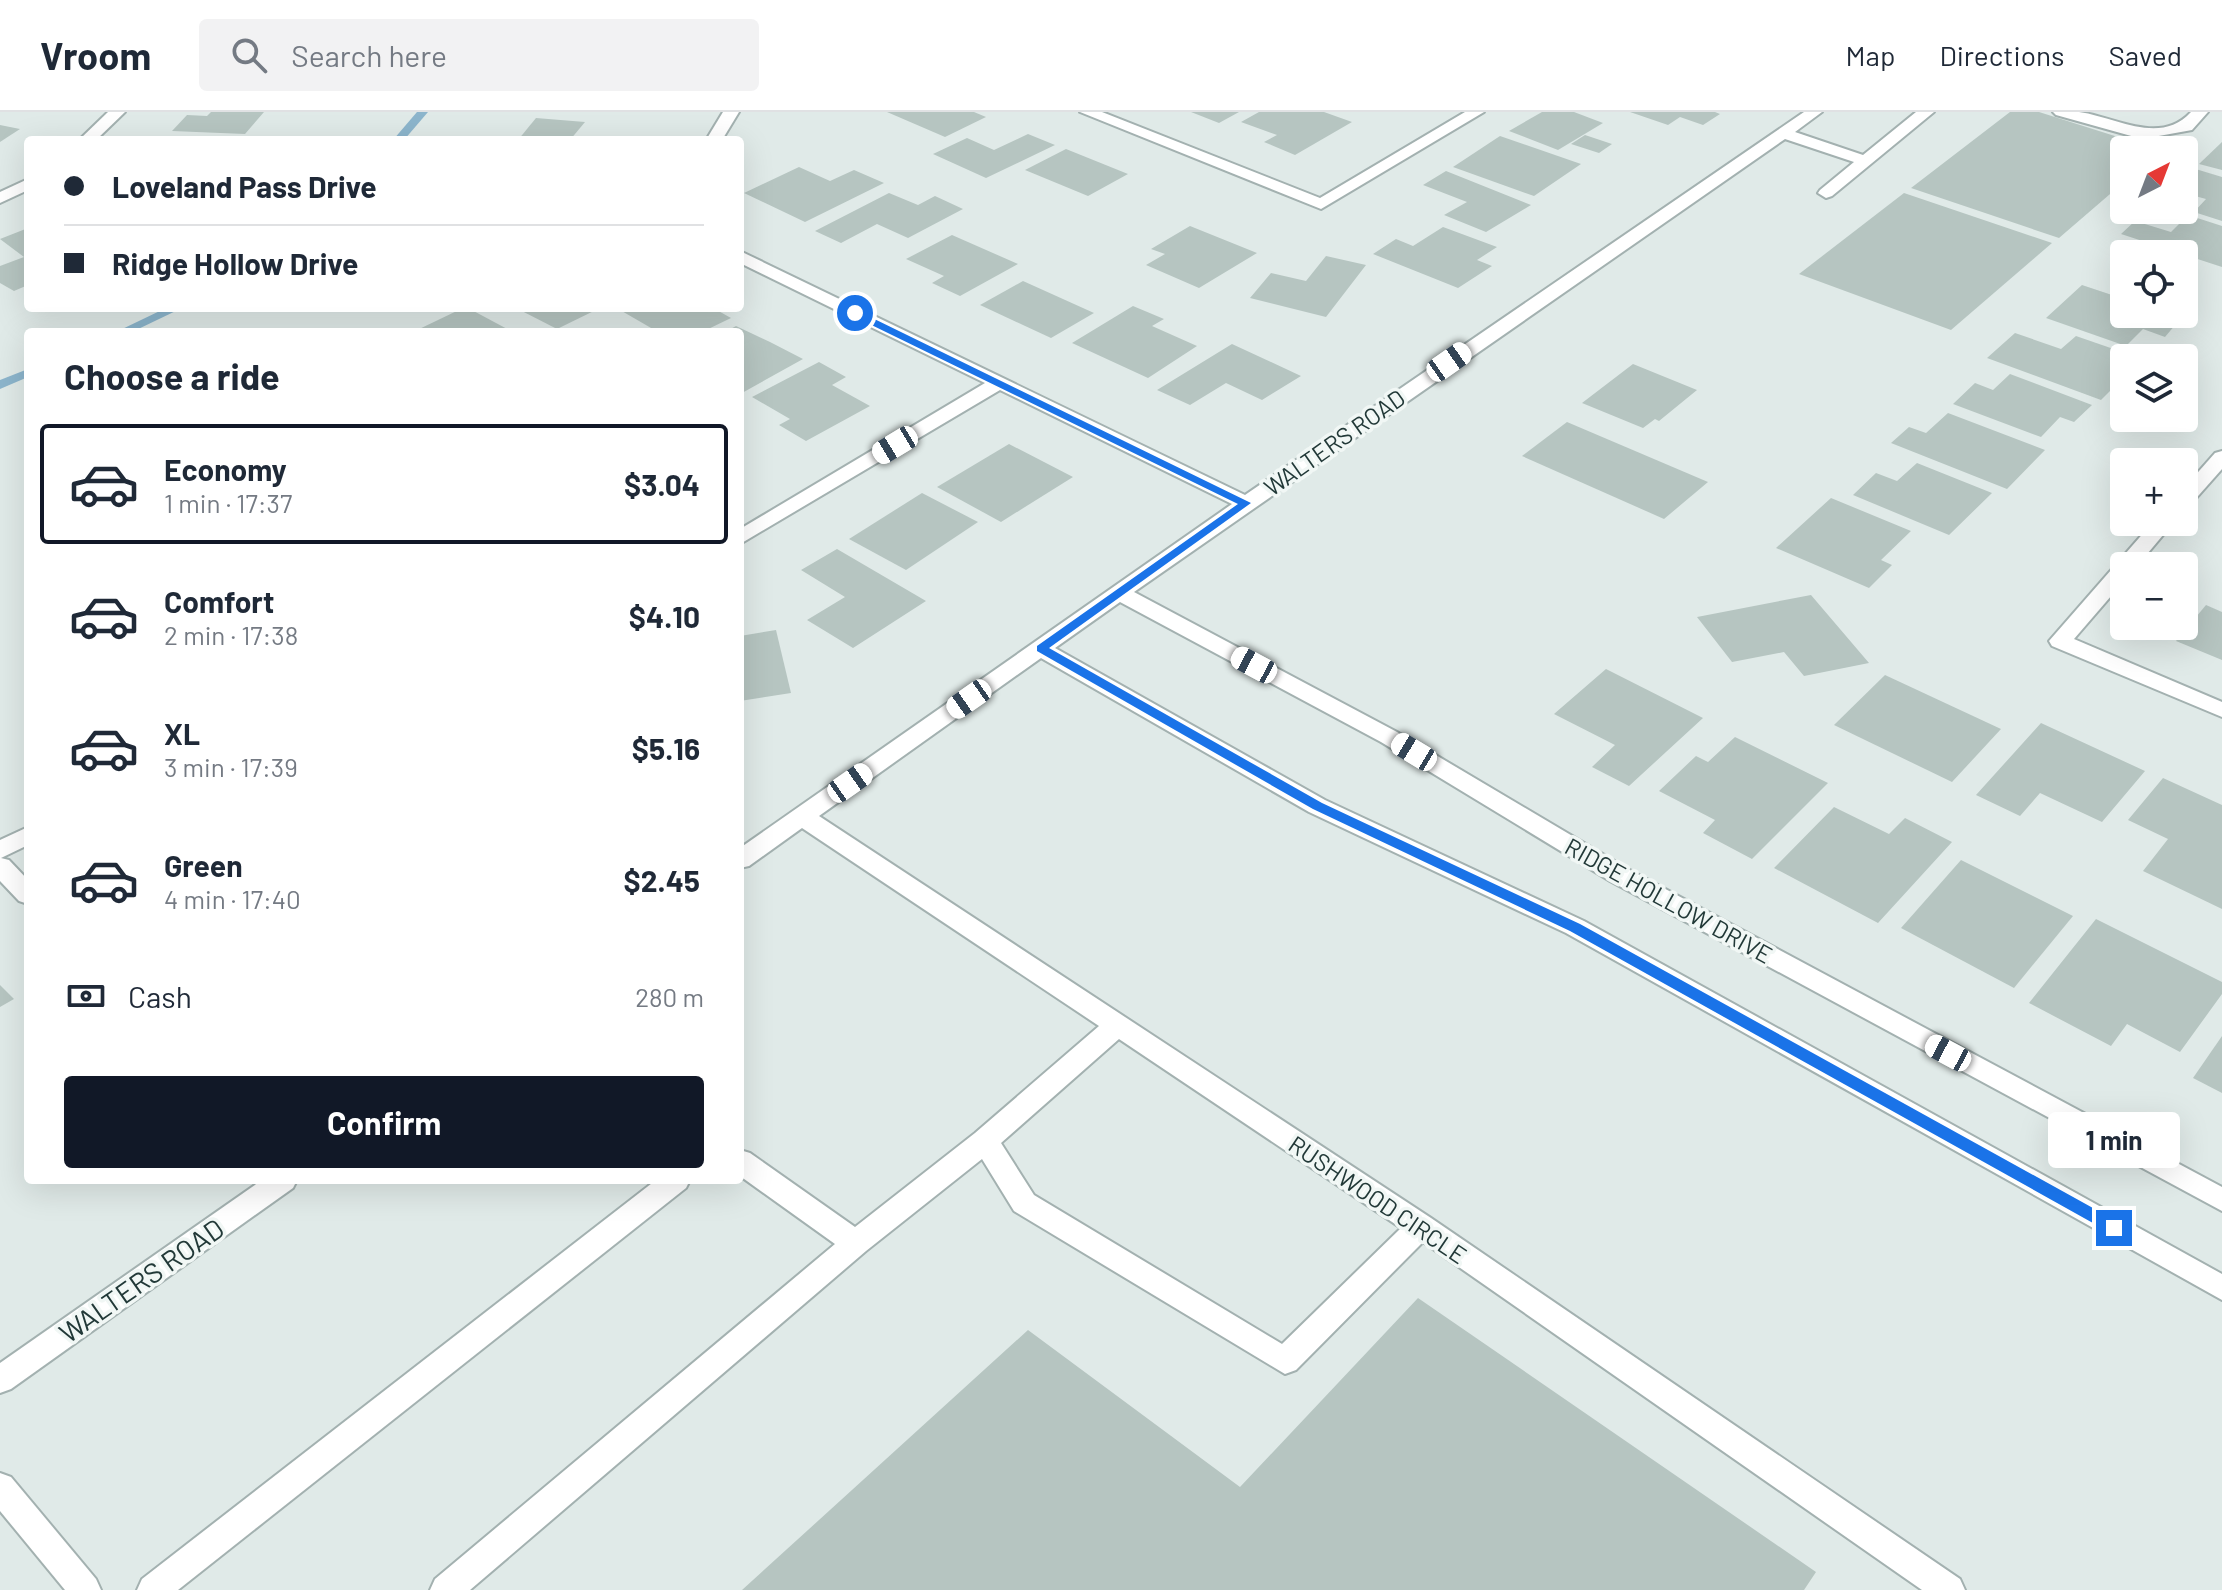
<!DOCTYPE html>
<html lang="en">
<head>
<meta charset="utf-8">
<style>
	:root { --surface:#fff; --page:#f2f2f3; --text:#1f2937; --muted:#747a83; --line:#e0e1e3; --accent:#111827 }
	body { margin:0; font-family:Barlow,sans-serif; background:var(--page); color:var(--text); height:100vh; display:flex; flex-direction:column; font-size:30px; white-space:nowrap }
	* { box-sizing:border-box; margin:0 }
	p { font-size:26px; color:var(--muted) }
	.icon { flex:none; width:44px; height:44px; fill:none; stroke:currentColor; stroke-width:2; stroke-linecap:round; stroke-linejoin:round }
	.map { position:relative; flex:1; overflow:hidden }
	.details { position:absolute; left:24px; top:216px; width:720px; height:856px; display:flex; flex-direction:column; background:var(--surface); border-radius:8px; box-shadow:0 8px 32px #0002 }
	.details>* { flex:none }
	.guide { position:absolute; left:24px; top:24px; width:720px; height:176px; border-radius:8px; box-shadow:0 8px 32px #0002; display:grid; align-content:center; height:176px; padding:0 40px; background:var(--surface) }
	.needle { width:52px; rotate:42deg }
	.tools { position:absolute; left:2110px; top:24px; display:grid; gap:16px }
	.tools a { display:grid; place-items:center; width:88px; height:88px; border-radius:8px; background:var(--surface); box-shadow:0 8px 32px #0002; font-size:40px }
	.end { position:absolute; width:36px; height:36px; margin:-18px; border:10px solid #1a73e8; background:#fff; box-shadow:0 0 0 4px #fff }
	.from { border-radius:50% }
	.bubble { position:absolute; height:56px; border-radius:8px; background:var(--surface); box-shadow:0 8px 32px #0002; font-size:26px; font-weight:700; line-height:56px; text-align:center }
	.car { position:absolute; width:24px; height:48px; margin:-24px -12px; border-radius:10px; box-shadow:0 0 6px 2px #0007; background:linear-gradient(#fff 24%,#345 0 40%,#fff 0 76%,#345 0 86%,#fff 0) }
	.guide b { display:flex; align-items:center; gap:28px; height:76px; font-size:30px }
	.guide b+b { border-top:2px solid var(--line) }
	.guide i { width:20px; height:20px; background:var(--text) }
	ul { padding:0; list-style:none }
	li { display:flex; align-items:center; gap:24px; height:120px; margin:0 16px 12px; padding:0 24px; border:4px solid transparent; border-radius:8px }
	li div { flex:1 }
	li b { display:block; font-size:30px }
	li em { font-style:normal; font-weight:700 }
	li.on { border-color:var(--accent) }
	li>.icon { width:72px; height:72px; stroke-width:1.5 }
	h2 { padding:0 40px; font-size:36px; line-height:96px }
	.pay { display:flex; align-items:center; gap:20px; height:88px; padding:0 40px; font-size:30px }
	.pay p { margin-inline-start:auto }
	.cta { display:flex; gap:16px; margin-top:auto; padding:16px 40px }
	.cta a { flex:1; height:92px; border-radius:8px; background:var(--accent); color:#fff; font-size:32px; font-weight:700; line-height:92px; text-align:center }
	header { display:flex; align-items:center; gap:48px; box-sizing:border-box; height:112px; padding:0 40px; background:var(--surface); border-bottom:2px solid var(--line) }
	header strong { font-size:38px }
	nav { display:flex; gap:44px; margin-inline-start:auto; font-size:28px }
	.search { width:560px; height:72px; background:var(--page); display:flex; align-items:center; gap:20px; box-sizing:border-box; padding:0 28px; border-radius:8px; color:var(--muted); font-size:30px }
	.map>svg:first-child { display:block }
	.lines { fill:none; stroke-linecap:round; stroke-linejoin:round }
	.stream { fill:#8cb5cc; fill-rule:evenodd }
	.building { fill:#b6c5c1 }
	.minor-casing { stroke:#a3b1b0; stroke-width:4 }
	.minor { fill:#fff; fill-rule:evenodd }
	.route { fill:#1a73e8 }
	.labels { text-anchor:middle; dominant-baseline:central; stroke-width:7; stroke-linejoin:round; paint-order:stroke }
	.street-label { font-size:24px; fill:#223938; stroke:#f1f7f5 }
	.near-street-label { font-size:28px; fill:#223938; stroke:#f1f7f5 }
</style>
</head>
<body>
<header>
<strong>Vroom</strong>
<div class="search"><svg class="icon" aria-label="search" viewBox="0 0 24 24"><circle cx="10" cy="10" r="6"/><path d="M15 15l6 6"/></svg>Search here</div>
<nav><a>Map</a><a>Directions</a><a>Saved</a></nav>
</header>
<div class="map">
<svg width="2222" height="1478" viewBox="0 0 2222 1478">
	<rect width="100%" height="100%" fill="#e0eae8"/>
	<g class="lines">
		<g class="stream">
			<polygon points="417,0 428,0 404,28 393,28"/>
			<polygon points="166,196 182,196 132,220 116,220"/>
			<polygon points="28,257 28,265 0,277 0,268"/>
		</g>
	</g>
	<g class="building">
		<polygon points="211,0 264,0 245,22 172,19 187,3 207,4"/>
		<polygon points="887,0 974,0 986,5 945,25"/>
		<polygon points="1191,0 1239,0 1219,11"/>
		<polygon points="1259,0 1324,0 1352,10 1295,43 1264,30 1277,23 1241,10"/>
		<polygon points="1542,0 1574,0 1603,11 1558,38 1509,19"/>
		<polygon points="1630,0 1715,0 1720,2 1703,13 1680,5 1668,13"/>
		<polygon points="2010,0 2039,0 2159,38 2124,38 2124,70 2059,126 1911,76"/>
		<polygon points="536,6 585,10 570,28 518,28"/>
		<polygon points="0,13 20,17 0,30"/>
		<polygon points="1028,22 1055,33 986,66 933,42 967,26 994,38"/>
		<polygon points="1585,23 1612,32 1599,41 1571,32"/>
		<polygon points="1500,24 1581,52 1534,84 1453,55"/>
		<polygon points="2222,30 2222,58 2199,52"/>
		<polygon points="1066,37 1128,62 1088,84 1025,58"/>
		<polygon points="799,55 830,69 854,58 884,71 805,110 744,81"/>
		<polygon points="2189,55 2222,65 2222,109 2194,100 2206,87 2184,81 2184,60"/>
		<polygon points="1446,59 1531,93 1486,120 1444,103 1467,90 1423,73"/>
		<polygon points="889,81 918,93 935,84 963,97 908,126 877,112 841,131 815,119"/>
		<polygon points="1904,81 2052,131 1951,218 1799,162"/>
		<polygon points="2188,103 2222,114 2222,155 2121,122 2135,109 2171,120"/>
		<polygon points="1190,114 1257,141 1199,176 1146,153 1165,142 1151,137"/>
		<polygon points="1443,115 1497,135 1477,148 1492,154 1458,176 1373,142 1396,127 1413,134"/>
		<polygon points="28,116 28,173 14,179 0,171 0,154 24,145 0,127"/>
		<polygon points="952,123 1018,152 960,184 932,171 944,164 906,147"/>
		<polygon points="1326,144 1366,153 1326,205 1250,186 1271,161 1306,169"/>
		<polygon points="1023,169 1094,201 1051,226 980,193"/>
		<polygon points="2082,173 2124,187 2124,202 2168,202 2181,206 2165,225 2143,217 2126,234 2046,206"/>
		<polygon points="1133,194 1164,207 1152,214 1197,234 1148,266 1072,231"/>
		<polygon points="463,196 468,196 513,220 413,220"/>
		<polygon points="516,196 600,196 557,217"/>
		<polygon points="625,196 713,196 731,206 702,220 658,220 620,198"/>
		<polygon points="736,214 770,230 803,247 742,281 740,220 725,220"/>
		<polygon points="2015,221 2061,237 2076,224 2128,242 2114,255 2124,259 2124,265 2101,288 1987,246"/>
		<polygon points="1232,232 1301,264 1262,288 1226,271 1190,293 1157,278"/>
		<polygon points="819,250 846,265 832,273 870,294 806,329 779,313 790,307 752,285"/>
		<polygon points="1633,252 1697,278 1659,309 1655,307 1643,316 1582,291"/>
		<polygon points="2010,262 2092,293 2074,310 2060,305 2041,325 1953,292 1975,271 1993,278"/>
		<polygon points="1948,301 2045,338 2007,377 1891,331 1909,315 1926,321"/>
		<polygon points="1567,310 1708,370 1664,407 1522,344"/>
		<polygon points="1009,332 1073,365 1001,410 937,375"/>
		<polygon points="1917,351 1992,381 1949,423 1853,383 1876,361 1897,369"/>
		<polygon points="922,381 978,410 906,458 849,427"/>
		<polygon points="1831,386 1911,419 1881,448 1892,453 1869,476 1776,436"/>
		<polygon points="837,437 926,489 853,536 807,508 845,485 801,458"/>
		<polygon points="1811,483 1869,551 1804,564 1784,540 1732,550 1697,505"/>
		<polygon points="2206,493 2222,500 2222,548 2176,529"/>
		<polygon points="776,518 791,581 740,589 740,524"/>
		<polygon points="1606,557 1703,606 1629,674 1592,655 1615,633 1554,602"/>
		<polygon points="1885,563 2001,617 1952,670 1834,613"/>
		<polygon points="2041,611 2145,659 2102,710 2040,681 2020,704 1976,683"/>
		<polygon points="1735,625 1828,671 1752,747 1703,721 1715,708 1659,679 1696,644 1708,650"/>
		<polygon points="2163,666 2222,693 2222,797 2143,759 2168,727 2128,708"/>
		<polygon points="1834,695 1889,722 1905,706 1952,730 1878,811 1774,756"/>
		<polygon points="1961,748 2073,804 2014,876 1901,816"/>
		<polygon points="2096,807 2222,870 2222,882 2180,940 2127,912 2111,934 2029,891"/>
		<polygon points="0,873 14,887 0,895"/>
		<polygon points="2222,924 2222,981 2193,966"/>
		<polygon points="1418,1186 1816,1460 1804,1478 742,1478 1028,1218 1240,1375"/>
	</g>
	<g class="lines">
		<g class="minor-casing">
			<g id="minor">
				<polygon points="108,0 125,0 96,28 79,28"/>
				<polygon points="723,0 739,0 722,28 706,28"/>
				<polygon points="1080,0 1102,0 1320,86 1465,0 1484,0 1321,97"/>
				<path d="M1804 0H1822L1795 20 1863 43 1916 0H1934L1832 84 1826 86 1818 81 1820 78 1854 50 1785 27 1134 480 1397 620 1628 757 2222 1075V1099L1610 769 1381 630 1120 490 1055 536 1325 688 1584 809 2222 1162V1188L1566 821 1309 700 1041 546 819 704 1431 1106 1960 1467 1965 1478H1922L1423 1130 1296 1258 1285 1262 1014 1099 982 1047 866 1139 470 1478H430L435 1467 835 1132 740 1064V1038L750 1041 855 1115 975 1021 1099 914 802 716 749 754 740 756V736L1232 392 1000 278 740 432V417L985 271 740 151V139L1245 383ZM1119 927 1401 1116 1282 1232 1034 1083 1001 1031Z"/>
				<path d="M2053 0C2061 0 2071 0 2079 0 2116 5 2160 34 2191 0H2208L2192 18 2142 27 2056 3Z"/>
				<polygon points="28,67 28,78 0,91 0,80"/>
				<polygon points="2222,339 2222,357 2191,392 2184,394 2184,376 2215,341"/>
				<polygon points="2153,410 2174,410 2137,454 2124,454 2124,469 2074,527 2222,590 2222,605 2052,534 2049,529"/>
				<polygon points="28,715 28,733 1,746 9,748 28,768 28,792 19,789 0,769 0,728"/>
				<polygon points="262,1068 297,1068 293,1076 11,1277 0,1281 0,1251"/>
				<polygon points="656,1068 690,1068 686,1076 178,1478 137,1478 142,1467"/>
				<polygon points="0,1361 11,1365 96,1467 101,1478 65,1478 0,1399"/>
			</g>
		</g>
		<use href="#minor" class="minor"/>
	</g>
	<polygon class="route" points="851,199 858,199 1251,391 1049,536 1322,691 1580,812 2120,1111 2120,1120 2109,1120 1570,819 1313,697 1037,539 1037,534 1238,392 851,203"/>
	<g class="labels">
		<g class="street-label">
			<text transform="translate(1334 330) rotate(-35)">WALTERS ROAD</text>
			<text transform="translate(1669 788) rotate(29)">RIDGE HOLLOW DRIVE</text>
			<text transform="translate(1378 1087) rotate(34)">RUSHWOOD CIRCLE</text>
		</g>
		<g class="near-street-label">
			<text transform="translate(141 1168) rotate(-35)">WALTERS ROAD</text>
		</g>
	</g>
</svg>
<div class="tools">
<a><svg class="needle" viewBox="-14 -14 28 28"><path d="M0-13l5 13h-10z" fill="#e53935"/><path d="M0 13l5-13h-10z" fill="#747a83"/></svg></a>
<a><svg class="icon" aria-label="locate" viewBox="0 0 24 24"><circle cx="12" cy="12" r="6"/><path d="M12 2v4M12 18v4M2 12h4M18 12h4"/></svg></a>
<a><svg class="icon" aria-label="layers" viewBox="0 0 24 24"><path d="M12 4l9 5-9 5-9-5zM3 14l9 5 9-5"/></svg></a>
<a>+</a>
<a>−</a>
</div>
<i class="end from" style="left:855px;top:201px"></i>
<i class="end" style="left:2114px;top:1116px"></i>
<div class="bubble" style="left:2048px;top:1000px;width:132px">1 min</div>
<i class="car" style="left:1449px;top:250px;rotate:55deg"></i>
<i class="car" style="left:895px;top:333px;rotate:239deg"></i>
<i class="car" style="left:1254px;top:553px;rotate:298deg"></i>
<i class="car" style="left:969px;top:587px;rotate:235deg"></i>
<i class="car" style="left:1414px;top:640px;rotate:301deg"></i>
<i class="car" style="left:850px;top:671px;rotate:55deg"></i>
<i class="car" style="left:1948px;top:941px;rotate:298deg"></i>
<div class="guide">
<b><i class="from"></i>Loveland Pass Drive</b>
<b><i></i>Ridge Hollow Drive</b>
</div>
<section class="details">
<h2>Choose a ride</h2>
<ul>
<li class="on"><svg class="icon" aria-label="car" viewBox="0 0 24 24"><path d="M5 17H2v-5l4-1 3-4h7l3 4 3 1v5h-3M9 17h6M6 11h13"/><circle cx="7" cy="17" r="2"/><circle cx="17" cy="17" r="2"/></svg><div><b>Economy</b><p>1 min · 17:37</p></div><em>$3.04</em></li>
<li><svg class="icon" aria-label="car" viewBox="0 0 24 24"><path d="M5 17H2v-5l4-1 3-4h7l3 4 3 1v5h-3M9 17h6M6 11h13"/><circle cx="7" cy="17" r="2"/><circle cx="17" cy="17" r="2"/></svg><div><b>Comfort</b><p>2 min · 17:38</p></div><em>$4.10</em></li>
<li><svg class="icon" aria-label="car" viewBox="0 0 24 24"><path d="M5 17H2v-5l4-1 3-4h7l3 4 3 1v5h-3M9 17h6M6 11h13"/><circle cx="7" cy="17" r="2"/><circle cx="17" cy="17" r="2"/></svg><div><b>XL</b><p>3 min · 17:39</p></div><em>$5.16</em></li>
<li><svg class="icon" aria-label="car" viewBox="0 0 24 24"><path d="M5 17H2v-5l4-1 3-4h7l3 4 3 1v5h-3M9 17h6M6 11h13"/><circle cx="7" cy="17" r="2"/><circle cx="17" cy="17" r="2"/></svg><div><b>Green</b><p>4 min · 17:40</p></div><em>$2.45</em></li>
</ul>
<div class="pay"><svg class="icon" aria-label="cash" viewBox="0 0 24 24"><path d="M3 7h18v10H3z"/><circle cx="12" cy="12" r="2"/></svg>Cash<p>280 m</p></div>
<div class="cta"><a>Confirm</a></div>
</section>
</div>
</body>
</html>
